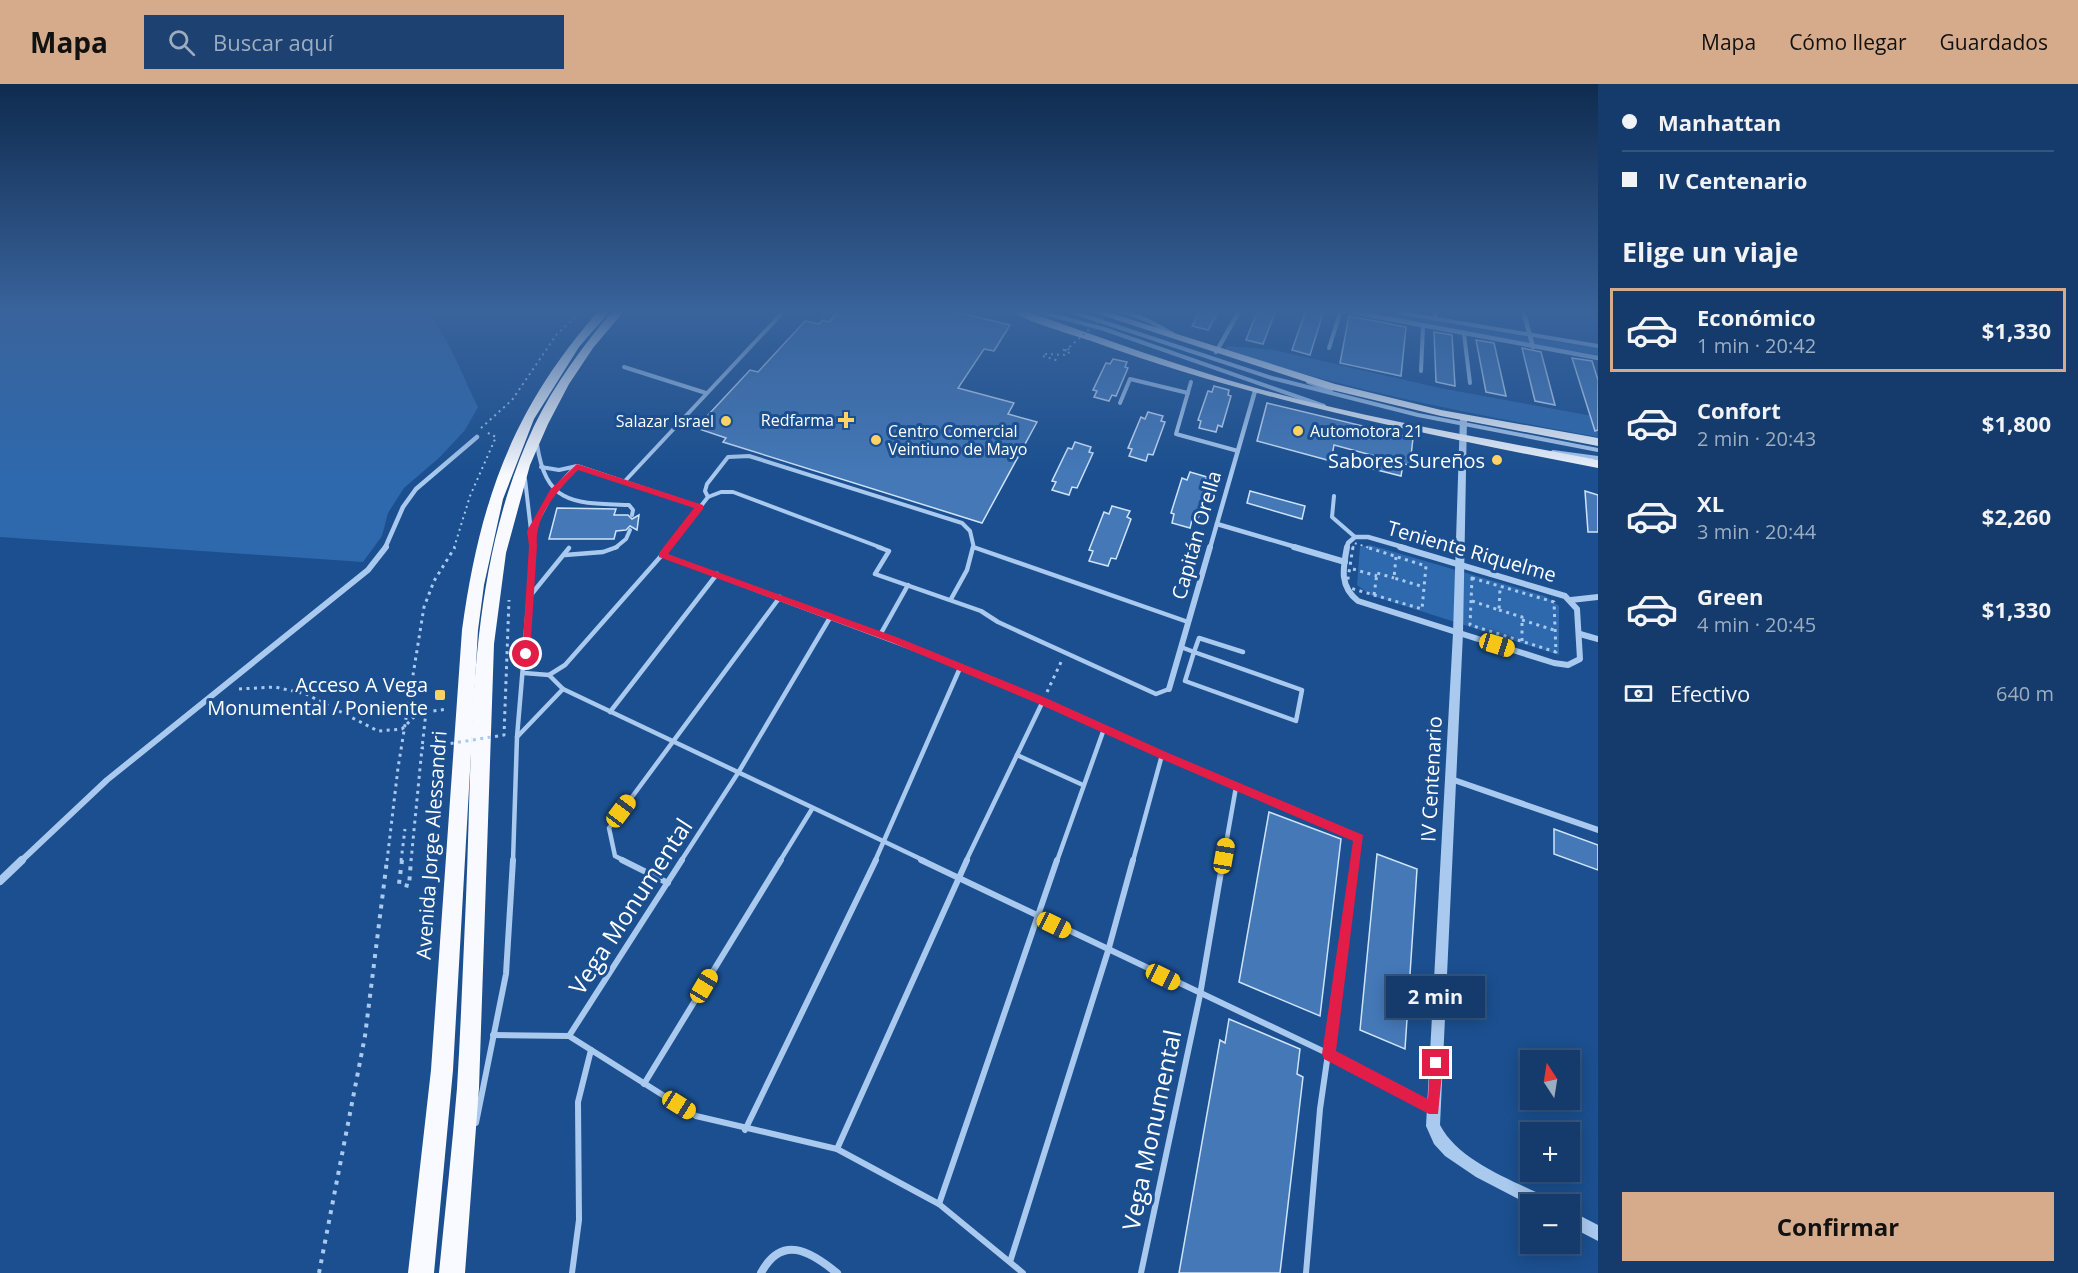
<!DOCTYPE html>
<html lang="es">
<head>
<meta charset="utf-8">
<style>
	:root { --surface:#143b6b; --page:#1d4271; --text:#f1f3f6; --muted:#9dadc1; --line:#33557e; --accent:#d6ab8b }
	body { margin:0; font-family:"Open Sans",sans-serif; background:var(--page); color:var(--text); height:100vh; display:flex; flex-direction:column; font-size:22px; white-space:nowrap }
	* { box-sizing:border-box; margin:0 }
	p { font-size:20px; color:var(--muted) }
	.icon { flex:none; width:33px; height:33px; fill:none; stroke:currentColor; stroke-width:2; stroke-linecap:round; stroke-linejoin:round }
	.map { position:relative; flex:1; overflow:hidden }
	.drawer { display:flex; flex-direction:column; background:var(--surface); width:480px }
	.drawer>* { flex:none }
	.banner { display:grid; align-content:center; height:132px; padding:0 24px; background:var(--surface) }
	.needle { width:39px; rotate:348deg }
	.buttons { position:absolute; left:1520px; top:966px; display:grid; gap:12px }
	.buttons a { display:grid; place-items:center; width:60px; height:60px; border-radius:0px; background:var(--surface); box-shadow:0 3px 15px #0003,0 0 0 2px var(--line); font-size:30px }
	.end { position:absolute; width:27px; height:27px; margin:-14px; border:8px solid #e11d48; background:#fff; box-shadow:0 0 0 3px #fff }
	.from { border-radius:50% }
	.bubble { position:absolute; height:42px; border-radius:0px; background:var(--surface); box-shadow:0 3px 15px #0003,0 0 0 2px var(--line); font-size:20px; font-weight:700; line-height:42px; text-align:center }
	.car { position:absolute; width:18px; height:36px; margin:-18px -9px; border-radius:8px; box-shadow:0 0 4px 2px #0007; background:linear-gradient(#f5c518 24%,#345 0 40%,#f5c518 0 76%,#345 0 86%,#f5c518 0) }
	.banner b { display:flex; align-items:center; gap:21px; height:57px; font-size:22px }
	.banner b+b { border-top:2px solid var(--line) }
	.banner i { width:15px; height:15px; background:var(--text) }
	ul { padding:0; list-style:none }
	li { display:flex; align-items:center; gap:18px; height:84px; margin:0 12px 9px; padding:0 12px; border:3px solid transparent; border-radius:0px }
	li div { flex:1 }
	li b { display:block; font-size:22px }
	li em { font-style:normal; font-weight:700 }
	li.selected { border-color:var(--accent) }
	li>.icon { width:54px; height:54px; stroke-width:1.5 }
	h2 { padding:0 24px; font-size:27px; line-height:72px }
	.pay { display:flex; align-items:center; gap:15px; height:66px; padding:0 24px; font-size:22px }
	.pay p { margin-inline-start:auto }
	.button { display:flex; gap:12px; margin-top:auto; padding:12px 24px }
	.button a { flex:1; height:69px; border-radius:0px; background:var(--accent); color:#111; font-size:24px; font-weight:700; line-height:69px; text-align:center }
	header { display:flex; align-items:center; gap:36px; box-sizing:border-box; height:84px; padding:0 30px; background:var(--accent); color:#111 }
	header strong { font-size:28px }
	nav { display:flex; gap:33px; margin-inline-start:auto; font-size:21px }
	.search { width:420px; height:54px; background:var(--page); display:flex; align-items:center; gap:15px; box-sizing:border-box; padding:0 21px; border-radius:0px; color:var(--muted); font-size:22px }
	main { display:flex; flex:1; min-height:0 }
	.map>svg:first-child { display:block }
	.green { fill:#2e69ad }
	.building { fill:#4478b7; stroke:#cfe3fa; stroke-width:1.5 }
	.lines { fill:none; stroke-linecap:round; stroke-linejoin:round }
	.path-far2 { stroke:#a9c9ee; stroke-width:2; stroke-dasharray:2 4; stroke-linecap:butt }
	.path-far1 { stroke:#a9c9ee; stroke-width:3; stroke-dasharray:3 4.5; stroke-linecap:butt }
	.path { stroke:#a9c9ee; stroke-width:4; stroke-dasharray:4 6; stroke-linecap:butt }
	.service-far2 { stroke:#a9c9ee; stroke-width:4 }
	.service-far1 { stroke:#a9c9ee; stroke-width:4.5 }
	.service { stroke:#a9c9ee; stroke-width:6 }
	.minor-far2 { stroke:#a9c9ee; stroke-width:4.5 }
	.minor-far1 { stroke:#a9c9ee; stroke-width:6 }
	.minor { stroke:#a9c9ee; stroke-width:8 }
	.tertiary { fill:#a9c9ee; fill-rule:evenodd }
	.primary { fill:#f0f6ff; fill-rule:evenodd }
	.trunk { fill:#f8faff; fill-rule:evenodd }
	.path-bridge-far2 { stroke:#a9c9ee; stroke-width:2; stroke-dasharray:2 4; stroke-linecap:butt }
	.path-bridge-far1 { stroke:#a9c9ee; stroke-width:3; stroke-dasharray:3 4.5; stroke-linecap:butt }
	.path-bridge { stroke:#a9c9ee; stroke-width:4; stroke-dasharray:4 6; stroke-linecap:butt }
	.route { fill:#e11d48 }
	.poi-dot { fill:#ffd166; stroke:#1b4f8f; stroke-width:2 }
	.labels { text-anchor:middle; dominant-baseline:central; stroke-width:6; stroke-linejoin:round; paint-order:stroke }
	.far-poi-label { font-size:16px; fill:#fff; stroke:#1b4f8f; text-anchor:end }
	.poi-label { font-size:20px; fill:#fff; stroke:#1b4f8f; text-anchor:end }
	.street-label { font-size:20px; fill:#fff; stroke:#1b4f8f }
	.near-street-label { font-size:24px; fill:#fff; stroke:#1b4f8f }
</style>
</head>
<body>
<header>
<strong>Mapa</strong>
<div class="search"><svg class="icon" aria-label="search" viewBox="0 0 24 24"><circle cx="10" cy="10" r="6"/><path d="M15 15l6 6"/></svg>Buscar aquí</div>
<nav><a>Mapa</a><a>Cómo llegar</a><a>Guardados</a></nav>
</header>
<main>
<div class="map">
<svg width="1598" height="1189" viewBox="0 0 1598 1189">
	<rect width="100%" height="100%" fill="#1b4f8f"/>
	<g class="green">
		<path d="M0 226H425C450 255 461 289 478 323L465 346 440 373 404 404 388 429 382 452 363 478 0 453Z"/>
		<polygon points="1351,226 1367,226 1598,264 1598,271 1357,230"/>
		<path d="M1226 262 1274 266 1440 304 1598 333V353C1472 330 1347 307 1226 266Z"/>
		<polygon points="1370,461 1545,512 1559,522 1559,571 1370,511 1357,501 1360,463"/>
	</g>
	<g class="building">
		<polygon points="839,226 948,226 1010,241 994,267 984,265 958,304 1014,319 1008,330 1037,338 982,439 723,358 726,354 696,344 750,286 758,288 805,237 819,240 822,236 829,238"/>
		<polygon points="1201,226 1219,226 1208,246 1192,242"/>
		<polygon points="1258,226 1276,226 1263,260 1246,256"/>
		<polygon points="1306,226 1324,226 1310,271 1292,266"/>
		<polygon points="1349,232 1406,243 1401,292 1340,279"/>
		<polygon points="1434,248 1452,251 1455,302 1436,298"/>
		<polygon points="1476,256 1494,259 1506,312 1486,308"/>
		<polygon points="1522,264 1541,268 1555,321 1535,317"/>
		<polygon points="1572,274 1592,277 1598,296 1598,346 1595,347"/>
		<polygon points="1113,275 1127,278 1125,283 1128,284 1116,312 1112,311 1109,317 1094,313 1097,307 1093,306 1106,279 1110,280"/>
		<polygon points="1214,302 1229,306 1228,311 1231,312 1222,343 1218,341 1216,348 1199,344 1201,337 1198,336 1208,307 1212,308"/>
		<polygon points="1267,319 1413,354 1410,381 1403,380 1401,392 1373,385 1375,372 1334,361 1331,377 1257,357"/>
		<polygon points="1148,328 1163,332 1161,337 1165,338 1153,371 1148,370 1146,377 1129,372 1132,365 1128,364 1141,333 1145,335"/>
		<polygon points="1075,358 1091,363 1089,368 1093,369 1077,404 1072,403 1069,411 1052,406 1056,398 1052,397 1068,364 1072,365"/>
		<polygon points="1190,388 1207,393 1204,399 1209,400 1197,438 1192,436 1190,444 1172,439 1174,430 1171,429 1182,394 1187,396"/>
		<polygon points="1250,407 1305,422 1302,435 1247,419"/>
		<polygon points="1585,407 1598,411 1598,448 1588,448"/>
		<polygon points="1112,422 1130,427 1127,433 1131,435 1116,475 1111,474 1108,482 1089,477 1093,467 1089,466 1104,428 1109,430"/>
		<polygon points="557,424 616,425 614,431 628,431 632,435 639,431 637,446 630,442 626,446 616,447 614,455 549,455"/>
		<polygon points="1269,728 1341,755 1320,932 1239,898"/>
		<polygon points="1554,745 1598,761 1598,786 1554,770"/>
		<polygon points="1377,770 1417,785 1405,965 1360,946"/>
		<polygon points="1229,935 1300,965 1297,990 1303,993 1280,1189 1179,1189 1220,956 1225,959"/>
	</g>
	<g class="lines">
		<g class="path-far2">
			<polyline points="1045,270 1067,271 1071,266 1065,264 1062,269"/>
			<polyline points="1043,272 1059,277"/>
			<polyline points="481,344 512,316 557,250 583,226"/>
			<polyline points="454,464 470,412 496,353 486,348"/>
			<polyline points="1353,464 1354,459 1370,464"/>
		</g>
		<g class="path-far1">
			<polyline points="1353,463 1347,501 1350,504 1422,525 1426,482 1366,463"/>
			<polyline points="1396,473 1394,494 1424,503"/>
			<polyline points="1353,485 1377,492"/>
			<polygon points="1472,494 1554,518 1556,568 1470,541"/>
			<polyline points="1374,511 1377,489 1394,494"/>
			<polyline points="1472,517 1499,526 1500,504"/>
			<polyline points="1499,526 1522,533 1522,558"/>
			<polyline points="1522,536 1554,546"/>
			<polyline points="239,605 275,603 306,610 378,647 402,645 417,630 426,628 422,664"/>
			<polyline points="1047,608 1062,576"/>
			<polyline points="426,628 448,625"/>
			<polyline points="387,777 398,684 424,523 434,497 455,463"/>
		</g>
		<polyline class="path" points="319,1189 365,952 387,776"/>
		<g class="service-far2">
			<polyline points="1033,226 1104,245 1324,322"/>
			<polyline points="1067,226 1272,294 1418,331 1598,366"/>
			<polyline points="1119,226 1147,236 1173,250"/>
			<polyline points="1464,250 1470,299"/>
			<polyline points="1329,264 1341,226"/>
			<polyline points="624,283 706,309"/>
			<polyline points="1421,287 1423,243"/>
			<polyline points="1191,298 1176,350 1238,367"/>
			<polyline points="1308,298 1331,307"/>
			<polyline points="1120,319 1130,295 1188,309"/>
			<path d="M537 360C546 422 575 419 629 421L633 426 632 431"/>
			<polyline points="1553,368 1598,374"/>
			<polyline points="541,383 559,386 577,382 700,423"/>
			<polyline points="525,395 533,464"/>
			<polyline points="624,398 785,226"/>
			<polyline points="1334,412 1332,433 1355,453"/>
			<polyline points="708,413 705,407 707,400 728,373 749,372 962,439 970,447 974,464"/>
			<polyline points="532,447 554,406 575,383"/>
			<polyline points="615,464 626,455 630,446"/>
			<polyline points="668,464 708,413 721,408 733,408 882,464"/>
		</g>
		<g class="service-far1">
			<polyline points="878,463 889,467 875,490 981,527 998,538 1156,610 1169,605"/>
			<polyline points="976,464 1188,538"/>
			<polyline points="565,471 603,468 617,463"/>
			<polyline points="663,471 949,578 1359,755 1356,777"/>
			<polyline points="530,512 569,464"/>
			<polyline points="951,515 967,486 973,463"/>
			<polyline points="880,551 908,501"/>
			<polyline points="1181,563 1194,568"/>
			<polygon points="1194,568 1302,606 1296,637 1185,597"/>
			<polyline points="1194,568 1199,554 1243,568"/>
			<polyline points="524,589 549,591 563,605 925,777"/>
			<polyline points="549,591 565,581 669,463"/>
			<polyline points="610,628 717,490"/>
			<polyline points="517,653 563,605"/>
			<polyline points="1017,671 1083,701"/>
			<polyline points="513,777 517,653 533,463"/>
			<polyline points="625,777 615,772 609,744 780,513"/>
			<polyline points="681,777 738,689 831,532"/>
			<polyline points="780,777 812,725"/>
			<polyline points="875,777 960,584"/>
			<polyline points="966,777 1043,617"/>
			<polyline points="1057,777 1104,645"/>
			<polyline points="1133,777 1162,671"/>
			<polyline points="1223,777 1236,703"/>
		</g>
		<g class="service">
			<polyline points="622,776 668,799"/>
			<polyline points="682,776 569,952 696,1032 837,1065 939,1120 1023,1189"/>
			<polyline points="921,776 1329,970 1431,1024"/>
			<polyline points="493,951 569,952"/>
			<polyline points="644,1000 781,776"/>
			<polyline points="476,1039 506,890 513,776"/>
			<polyline points="745,1046 876,776"/>
			<polyline points="837,1065 967,776"/>
			<polyline points="939,1120 1057,776"/>
			<polyline points="1010,1178 1108,867 1133,776"/>
			<polyline points="572,1189 579,1136 578,1018 591,966"/>
			<polyline points="1141,1189 1200,911 1223,776"/>
			<polyline points="1306,1189 1320,1025 1356,776"/>
		</g>
		<g class="minor-far2">
			<polyline points="1341,226 1598,274"/>
			<polyline points="1435,226 1436,235"/>
			<polyline points="1523,226 1533,263"/>
			<polyline points="1216,268 1240,226"/>
			<polyline points="1217,440 1299,464"/>
			<polyline points="385,464 403,423 416,405 477,353"/>
			<polyline points="1210,464 1255,307"/>
			<polyline points="1347,464 1348,459 1355,453 1368,453 1406,464"/>
		</g>
		<g class="minor-far1">
			<polyline points="1294,463 1345,478"/>
			<path d="M1347 463C1343 484 1339 502 1358 517L1554 579 1568 581 1580 575 1577 525 1565 512 1400 463"/>
			<polyline points="1571,516 1598,513"/>
			<polyline points="1580,550 1598,555"/>
			<polyline points="1169,605 1210,463"/>
			<polyline points="1451,695 1598,746"/>
			<polyline points="21,777 107,696 368,486 386,463"/>
		</g>
		<g class="minor">
			<polyline points="0,797 22,776"/>
			<path d="M761 1189C782 1150 810 1167 837 1189"/>
		</g>
		<g class="tertiary">
			<polygon points="1379,226 1395,226 1598,260 1598,264 1383,228"/>
			<path d="M1460 332H1463L1467 334 1463 549 1440 1041C1459 1078 1515 1097 1550 1115L1553 1120 1530 1121 1476 1093 1445 1072 1434 1060 1426 1042 1453 549Z"/>
			<polygon points="1569,1126 1598,1141 1598,1157 1569,1142"/>
		</g>
		<g class="primary">
			<path d="M1009 226H1023C1100 253 1177 282 1256 304 1368 335 1484 354 1598 376V384C1427 351 1258 317 1094 258 1076 252 1021 236 1009 226Z"/>
			<polygon points="1086,226 1101,226 1335,300 1441,326 1598,354 1598,362 1441,332 1328,305"/>
		</g>
		<g class="trunk">
			<path d="M599 226H611L579 263 534 335 503 415 484 501 478 546 453 986 434 1189H408L431 986 462 546C480 416 512 326 599 226Z"/>
			<path d="M613 226H625L593 264 569 300 548 340 530 381 506 469 494 560 479 1004 465 1189H439C445 1127 452 1066 457 1004 461 941 463 877 466 814 473 656 465 488 534 342 555 299 583 262 613 226Z"/>
		</g>
		<polyline class="path-bridge-far2" points="1065,267 1111,226"/>
		<g class="path-bridge-far1">
			<polyline points="401,777 405,745"/>
			<polyline points="411,777 422,664 504,651 509,516"/>
		</g>
		<polyline class="path-bridge" points="402,776 399,800 409,802 411,776"/>
	</g>
	<linearGradient id="sky" x2="0" y2="1"><stop stop-color="#0f2b4f"/><stop offset="0.58" stop-color="#39639b"/><stop offset="1" stop-color="#39639b" stop-opacity="0"/></linearGradient>
	<rect width="1598" height="392" fill="url(#sky)"/>
	<path class="route" d="M577 380 703 421V425L668 470 899 554 1046 614 1166 668 1363 751 1336 967 1428 1015 1430 979 1431 975H1441L1443 979 1438 1030H1429L1324 975 1322 970 1353 757 1159 674 1039 620 893 559 659 473V469L694 424 578 386C558 406 534 432 537 462L530 570 522 573 529 462 527 447 550 406Z"/>
	<g class="poi-dot">
		<path d="M843 327h6v6h6v6h-6v6h-6v-6h-6v-6h6z"/>
		<circle cx="726" cy="337" r="6"/>
		<circle cx="1298" cy="347" r="6"/>
		<circle cx="876" cy="356" r="6"/>
		<circle cx="1497" cy="376" r="6"/>
		<rect x="434" y="605" width="12" height="12" rx="3"/>
	</g>
	<g class="labels">
		<g class="far-poi-label">
			<text x="834" y="336">Redfarma</text>
			<text x="714" y="337">Salazar Israel</text>
			<text x="888" y="347" text-anchor="start">Centro Comercial<tspan x="888" dy="18">Veintiuno de Mayo</tspan></text>
			<text x="1310" y="347" text-anchor="start">Automotora 21</text>
		</g>
		<g class="poi-label">
			<text x="1485" y="376">Sabores Sureños</text>
			<text x="428" y="600">Acceso A Vega<tspan x="428" dy="23">Monumental / Poniente</tspan></text>
		</g>
		<g class="street-label">
			<text transform="translate(1196 451) rotate(-74)">Capitán Orella</text>
			<text transform="translate(1472 467) rotate(16)">Teniente Riquelme</text>
			<text transform="translate(1431 695) rotate(-87)">IV Centenario</text>
			<text transform="translate(431 761) rotate(-86)">Avenida Jorge Alessandri</text>
		</g>
		<g class="near-street-label">
			<text transform="translate(630 822) rotate(-57)">Vega Monumental</text>
			<text transform="translate(1151 1046) rotate(-78)">Vega Monumental</text>
		</g>
	</g>
</svg>
<div class="buttons">
<a><svg class="needle" viewBox="-14 -14 28 28"><path d="M0-13l5 13h-10z" fill="#e53935"/><path d="M0 13l5-13h-10z" fill="#9dadc1"/></svg></a>
<a>+</a>
<a>−</a>
</div>
<i class="end from" style="left:526px;top:570px"></i>
<i class="end" style="left:1436px;top:979px"></i>
<div class="bubble" style="left:1386px;top:892px;width:99px">2 min</div>
<i class="car" style="left:1497px;top:561px;rotate:107deg"></i>
<i class="car" style="left:621px;top:727px;rotate:37deg"></i>
<i class="car" style="left:1224px;top:772px;rotate:10deg"></i>
<i class="car" style="left:1054px;top:841px;rotate:116deg"></i>
<i class="car" style="left:1163px;top:893px;rotate:116deg"></i>
<i class="car" style="left:704px;top:902px;rotate:31deg"></i>
<i class="car" style="left:679px;top:1021px;rotate:122deg"></i>
</div>
<section class="drawer">
<div class="banner">
<b><i class="from"></i>Manhattan</b>
<b><i></i>IV Centenario</b>
</div>
<h2>Elige un viaje</h2>
<ul>
<li class="selected"><svg class="icon" aria-label="car" viewBox="0 0 24 24"><path d="M5 17H2v-5l4-1 3-4h7l3 4 3 1v5h-3M9 17h6M6 11h13"/><circle cx="7" cy="17" r="2"/><circle cx="17" cy="17" r="2"/></svg><div><b>Económico</b><p>1 min · 20:42</p></div><em>$1,330</em></li>
<li><svg class="icon" aria-label="car" viewBox="0 0 24 24"><path d="M5 17H2v-5l4-1 3-4h7l3 4 3 1v5h-3M9 17h6M6 11h13"/><circle cx="7" cy="17" r="2"/><circle cx="17" cy="17" r="2"/></svg><div><b>Confort</b><p>2 min · 20:43</p></div><em>$1,800</em></li>
<li><svg class="icon" aria-label="car" viewBox="0 0 24 24"><path d="M5 17H2v-5l4-1 3-4h7l3 4 3 1v5h-3M9 17h6M6 11h13"/><circle cx="7" cy="17" r="2"/><circle cx="17" cy="17" r="2"/></svg><div><b>XL</b><p>3 min · 20:44</p></div><em>$2,260</em></li>
<li><svg class="icon" aria-label="car" viewBox="0 0 24 24"><path d="M5 17H2v-5l4-1 3-4h7l3 4 3 1v5h-3M9 17h6M6 11h13"/><circle cx="7" cy="17" r="2"/><circle cx="17" cy="17" r="2"/></svg><div><b>Green</b><p>4 min · 20:45</p></div><em>$1,330</em></li>
</ul>
<div class="pay"><svg class="icon" aria-label="cash" viewBox="0 0 24 24"><path d="M3 7h18v10H3z"/><circle cx="12" cy="12" r="2"/></svg>Efectivo<p>640 m</p></div>
<div class="button"><a>Confirmar</a></div>
</section>
</main>
</body>
</html>
